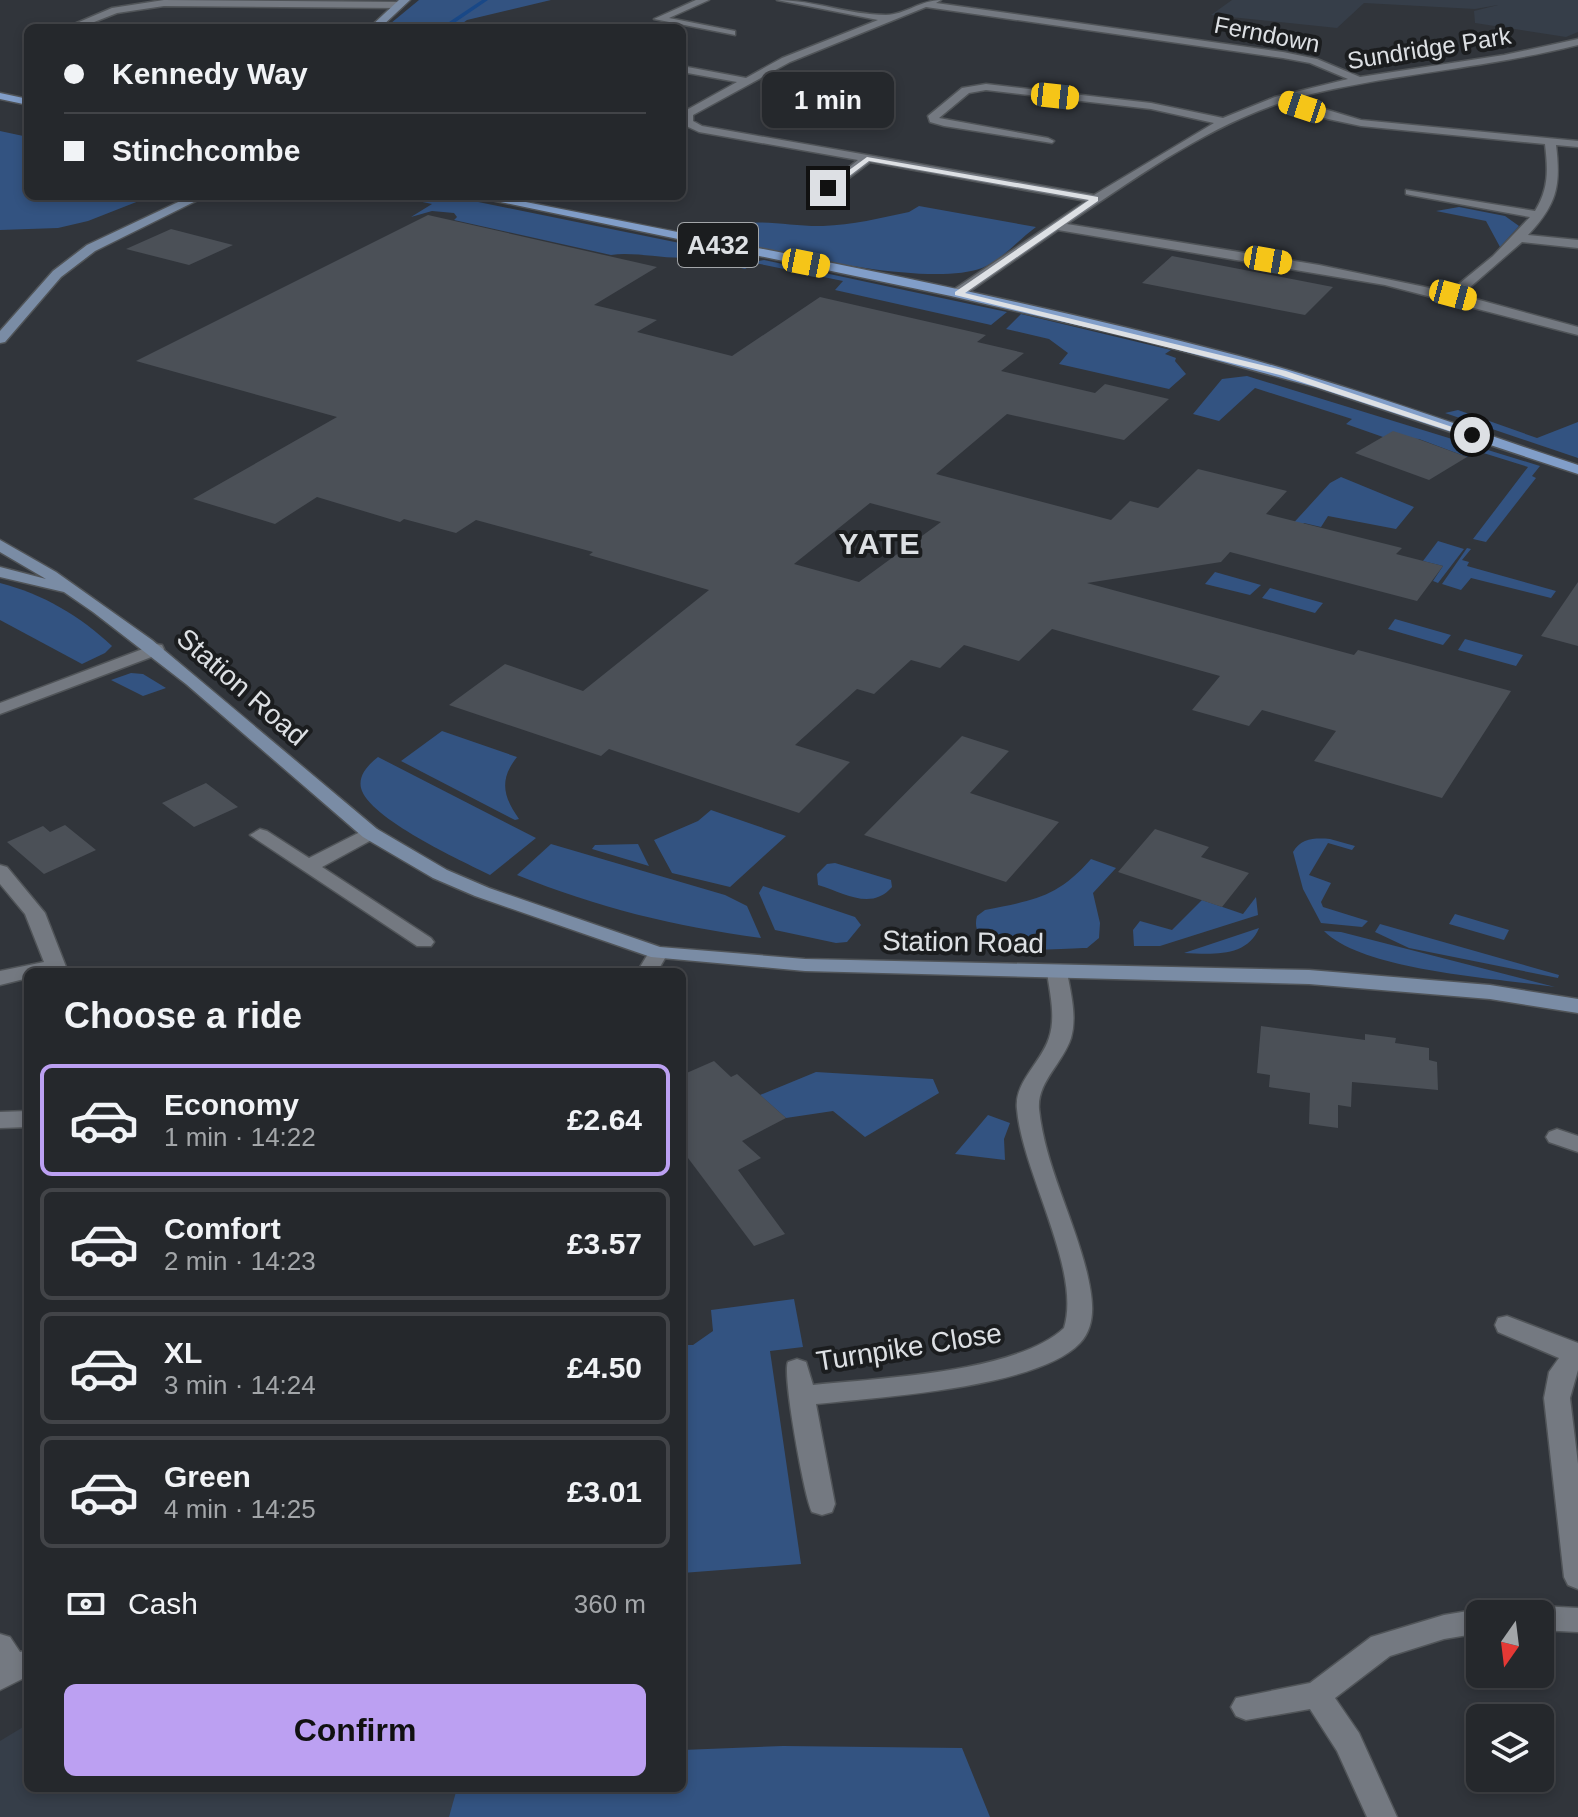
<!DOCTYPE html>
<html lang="en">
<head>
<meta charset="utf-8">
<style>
	:root { --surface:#25282c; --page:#2d3034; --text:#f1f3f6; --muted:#a3a6a9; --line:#424448; --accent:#bca0f2 }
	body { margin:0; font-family:Arial,sans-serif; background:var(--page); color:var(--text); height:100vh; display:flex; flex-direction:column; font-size:30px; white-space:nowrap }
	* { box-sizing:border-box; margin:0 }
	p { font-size:26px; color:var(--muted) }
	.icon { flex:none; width:44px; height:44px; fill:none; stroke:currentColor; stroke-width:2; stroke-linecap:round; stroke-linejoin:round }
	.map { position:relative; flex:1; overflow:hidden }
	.side { position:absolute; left:24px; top:968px; width:662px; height:824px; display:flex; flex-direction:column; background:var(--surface); border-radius:12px; box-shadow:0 4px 12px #0003,0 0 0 2px var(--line) }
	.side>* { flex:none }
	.banner { position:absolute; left:24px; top:24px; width:662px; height:176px; border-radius:12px; box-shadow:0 4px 12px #0003,0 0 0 2px var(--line); display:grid; align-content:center; height:176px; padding:0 40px; background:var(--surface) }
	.needle { width:52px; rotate:194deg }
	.tools { position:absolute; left:1466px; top:1600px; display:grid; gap:16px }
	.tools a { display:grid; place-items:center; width:88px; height:88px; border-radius:12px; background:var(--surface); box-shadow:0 4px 12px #0003,0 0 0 2px var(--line); font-size:40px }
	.end { position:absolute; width:36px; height:36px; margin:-18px; border:10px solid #dde0e4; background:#111; box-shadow:0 0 0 4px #111 }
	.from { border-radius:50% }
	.bubble { position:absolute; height:56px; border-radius:12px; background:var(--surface); box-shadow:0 4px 12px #0003,0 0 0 2px var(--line); font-size:26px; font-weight:700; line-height:56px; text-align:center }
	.car { position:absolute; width:24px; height:48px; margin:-24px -12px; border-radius:10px; box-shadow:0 0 6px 2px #0007; background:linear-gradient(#f5c518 24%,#345 0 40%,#f5c518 0 76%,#345 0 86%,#f5c518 0) }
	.banner b { display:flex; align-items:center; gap:28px; height:76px; font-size:30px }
	.banner b+b { border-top:2px solid var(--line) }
	.banner i { width:20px; height:20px; background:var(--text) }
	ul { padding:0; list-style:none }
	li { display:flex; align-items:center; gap:24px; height:112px; margin:0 16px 12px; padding:0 24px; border:4px solid var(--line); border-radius:12px }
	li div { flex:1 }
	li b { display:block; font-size:30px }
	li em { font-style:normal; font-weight:700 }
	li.active { border-color:var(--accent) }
	li>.icon { width:72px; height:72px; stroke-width:1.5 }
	h2 { padding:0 40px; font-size:36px; line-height:96px }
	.pay { display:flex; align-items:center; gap:20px; height:88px; padding:0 40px; font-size:30px }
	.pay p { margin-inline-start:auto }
	.primary-button { display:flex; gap:16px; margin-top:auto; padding:16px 40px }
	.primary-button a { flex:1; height:92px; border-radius:12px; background:var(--accent); color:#111; font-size:32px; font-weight:700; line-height:92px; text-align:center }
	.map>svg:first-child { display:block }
	.built { fill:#363e49 }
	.green { fill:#335381 }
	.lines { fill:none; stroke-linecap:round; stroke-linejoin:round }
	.stream { fill:#194887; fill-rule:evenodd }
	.building { fill:#4b5057; fill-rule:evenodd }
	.street-casing { stroke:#505458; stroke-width:3 }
	.secondary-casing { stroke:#505458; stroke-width:3 }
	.primary-casing { stroke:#505458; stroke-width:3 }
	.street { fill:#747981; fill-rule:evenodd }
	.secondary { fill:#7a8ca5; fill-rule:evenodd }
	.primary { fill:#819ec9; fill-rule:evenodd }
	.route { fill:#dde0e4 }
	.labels { text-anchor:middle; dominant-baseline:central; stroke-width:8; stroke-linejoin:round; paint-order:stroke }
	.far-street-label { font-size:24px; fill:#dde0e4; stroke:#1b1d1f }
	.shield { fill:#1b1d1f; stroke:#a3a6a9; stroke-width:2 }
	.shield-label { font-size:26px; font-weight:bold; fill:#dde0e4 }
	.street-label { font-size:28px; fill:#dde0e4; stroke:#1b1d1f }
	.far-district-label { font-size:30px; font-weight:bold; letter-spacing:2px; fill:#dde0e4; stroke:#1b1d1f }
</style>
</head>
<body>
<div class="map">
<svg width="1578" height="1817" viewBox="0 0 1578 1817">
	<rect width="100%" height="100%" fill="#31353b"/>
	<g class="built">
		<polygon points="1232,0 1578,0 1578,32 1566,37 1475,23 1474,11 1498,5 1475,9 1364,3 1337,28 1211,15"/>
		<polygon points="28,1724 28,1788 457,1788 450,1817 0,1817 0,1741"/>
	</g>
	<g class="green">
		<polygon points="419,0 551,0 467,20 456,28 385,28"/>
		<polygon points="0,131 28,137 28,196 146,196 144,199 88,221 58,228 0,230"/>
		<path d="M394 196H449L714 250C688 267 642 250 611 255L454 220 457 217 454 213 432 211 411 217 432 204Z"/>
		<path d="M919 206 1036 227C1018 240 1002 260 982 268 925 289 771 250 708 237 745 212 782 227 823 226 852 225 881 218 909 212Z"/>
		<polygon points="1459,207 1505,216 1519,226 1500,247 1486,221 1436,211"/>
		<polygon points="764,260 1007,312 991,325 835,290 843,281 755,263 745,269 733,266"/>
		<polygon points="1021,314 1171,350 1165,354 1176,358 1175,361 1186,374 1169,389 1059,364 1068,353 1049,339 1006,329"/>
		<polygon points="1247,376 1540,466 1532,476 1536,478 1486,542 1473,539 1528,467 1477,451 1467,457 1419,439 1383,437 1346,424 1352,419 1255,388 1219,421 1193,414 1222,379"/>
		<polygon points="1458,410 1537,438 1578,422 1578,458 1445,413"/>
		<polygon points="1341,477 1414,507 1396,529 1328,516 1321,527 1304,523 1274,555 1268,551 1330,483"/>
		<polygon points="1438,541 1464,549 1438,583 1433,581 1443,566 1423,561"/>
		<polygon points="1467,548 1471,549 1462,560 1469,562 1467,566 1556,591 1551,598 1471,578 1461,590 1442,584"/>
		<polygon points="1215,572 1261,585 1250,595 1205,584"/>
		<path d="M0 583C43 594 80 616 112 646L105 653 82 664 0 620Z"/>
		<polygon points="1270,588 1323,603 1315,613 1262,598"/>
		<polygon points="1395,619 1451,635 1443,645 1388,629"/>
		<polygon points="1465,639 1523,655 1516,666 1458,650"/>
		<polygon points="131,673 143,674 166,688 143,696 111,680"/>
		<path d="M442 731 517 757C499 780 503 796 519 819L515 820 401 761Z"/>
		<path d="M378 757 536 838 490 875C462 861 368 818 361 788 358 775 369 764 378 757Z"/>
		<polygon points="711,810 786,836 730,887 672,873 654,840 698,821"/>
		<path d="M1330 839 1355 846 1352 850 1328 843 1309 875 1331 883 1321 902 1323 907 1368 921 1362 927 1321 923 1303 889 1293 852C1301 838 1315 838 1330 839Z"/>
		<path d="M551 844 725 895 747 906 761 938C673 926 599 908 517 875Z"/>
		<polygon points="638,844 649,866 592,849 595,845"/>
		<path d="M1091 859 1116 868 1093 893 1100 923 1099 938 1087 948C1060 948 965 960 977 916L985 910C1034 900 1057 898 1091 859Z"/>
		<path d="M835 863 891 880 892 887C871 911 845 893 818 885L817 874 827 864Z"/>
		<polygon points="763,886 855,917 861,925 847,942 836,943 775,930 759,893"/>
		<polygon points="1256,897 1258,915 1160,946 1134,946 1133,930 1140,921 1172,930 1202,900 1243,914"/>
		<polygon points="1455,914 1509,930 1504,940 1449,924"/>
		<polygon points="1380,924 1559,975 1558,978 1409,948 1375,932"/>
		<path d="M1259 928C1247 958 1211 954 1184 953Z"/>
		<path d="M1324 931 1341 932 1555 987C1496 978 1364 971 1324 931Z"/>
		<polygon points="816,1072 933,1079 939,1093 865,1137 833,1111 786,1118 760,1095"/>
		<polygon points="988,1115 1010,1123 1004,1139 1005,1160 955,1154"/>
		<polygon points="794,1299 803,1347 770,1351 801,1564 682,1573 682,1345 693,1345 713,1331 711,1310"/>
		<polygon points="783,1746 962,1748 990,1817 449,1817 457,1788 682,1788 682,1750"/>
	</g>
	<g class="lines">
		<polygon class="stream" points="482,0 488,0 447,28 440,28"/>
	</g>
	<g class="building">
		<path d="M428 215 657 267 594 305 657 320 637 332 732 356 820 297 986 335 977 342 1024 353 1001 371 1095 393 1105 384 1169 399 1124 440 1007 414 936 474 1111 520 1130 501 1158 508 1198 469 1287 491 1266 514 1402 548 1396 554 1443 566 1417 601 1230 552 1221 562 1087 583 1354 655 1358 650 1511 691 1442 798 1314 761 1336 731 1262 710 1249 726 1192 710 1220 676 1052 629 1019 661 964 645 940 668 911 660 874 694 857 689 795 745 850 762 799 813 609 749 601 756 449 705 505 664 583 691 709 590 589 555 593 552 476 520 456 533 404 519 400 522 317 497 275 524 193 499 337 417 136 361ZM870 503 941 522 859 582 794 564Z"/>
		<polygon points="171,229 233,245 189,265 126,249"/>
		<polygon points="1172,256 1333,287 1305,315 1142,283"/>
		<polygon points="1393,431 1418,439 1467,457 1429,480 1355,453"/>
		<polygon points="1578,582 1578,646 1541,636"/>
		<polygon points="962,736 1009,751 970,793 1059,822 1006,882 864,835"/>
		<polygon points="206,783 238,807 194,827 162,803"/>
		<polygon points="65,825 96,850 44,874 7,842 43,826 50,832"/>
		<polygon points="1155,829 1209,847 1201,857 1249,873 1222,907 1118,872"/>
		<polygon points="1261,1026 1365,1040 1365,1034 1396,1038 1395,1043 1429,1048 1429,1060 1437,1062 1438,1090 1352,1082 1351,1107 1338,1105 1338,1128 1309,1124 1310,1093 1269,1087 1270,1075 1257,1073"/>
		<polygon points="714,1061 731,1077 737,1074 786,1118 742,1141 761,1158 738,1170 785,1234 754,1246 682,1150 682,1075"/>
	</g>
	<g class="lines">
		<g class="street-casing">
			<g id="street">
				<polygon points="164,0 399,2 404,5 399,8 164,6 117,13 79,28 65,28 112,8"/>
				<polygon points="696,0 709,0 669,18 735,31 735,35 654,19"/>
				<path d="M777 0C814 0 849 15 886 15 904 15 921 0 941 0L936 3 1283 52 1317 59 1360 77 1504 55 1578 39V45C1483 69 1385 74 1291 99L1361 120 1578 141V147L1556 145C1561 186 1557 204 1528 235L1578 240V248L1522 242 1461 295 1578 327V335L1385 285 1058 230 963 296H953V290L1086 201 870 162 816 203 810 199 812 197 858 160 699 132 684 125 683 112 737 82 682 72V66L746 78 782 58 878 20ZM926 7 1283 58 1310 63 1348 79 1275 97 1223 118 1151 103 986 84 962 88 928 116 930 122 944 126 1052 143 1054 141 1048 138 939 118 969 93 986 90 1151 109 1214 123 1094 195 702 126 693 121V115L790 62ZM1280 103 1328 119 1361 126 1545 144C1548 170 1549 188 1535 211L1406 190V194L1410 195 1530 217 1493 256 1449 292 1319 265 1067 224C1134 179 1203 129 1280 103Z"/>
				<polygon points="156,644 162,645 164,649 162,653 0,714 0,703"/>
				<polygon points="370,827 377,829 380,833 377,837 322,867 431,938 434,942 431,946 417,946 250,835 260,829 267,831 309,858"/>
				<polygon points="0,865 7,867 45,913 68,972 28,972 28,978 0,985 0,971 44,962 25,914 0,884"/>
				<polygon points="658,947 668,953 657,972 637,972 651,949"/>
				<path d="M1057 966 1067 972C1071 994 1077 1017 1071 1038 1063 1063 1037 1082 1039 1109 1045 1166 1074 1218 1087 1273 1092 1295 1098 1324 1080 1343 1038 1388 878 1397 816 1404L835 1504 832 1512 822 1515 812 1512C804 1496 782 1373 788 1362L797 1359 806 1362 813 1385C878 1378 1016 1373 1064 1328 1082 1270 1022 1172 1017 1109 1014 1082 1041 1063 1049 1038 1056 1017 1050 994 1047 972Z"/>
				<polygon points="28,1111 28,1127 0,1128 0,1112"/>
				<polygon points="1557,1129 1578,1136 1578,1152 1549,1142 1546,1137 1549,1132"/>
				<polygon points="1507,1316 1578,1343 1578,1370 1570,1398 1578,1464 1578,1589 1568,1585 1564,1577 1544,1398 1549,1372 1559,1358 1498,1332 1495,1325 1498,1318"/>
				<polygon points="1540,1606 1578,1608 1578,1632 1540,1630 1540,1614 1528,1614 1530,1609"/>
				<polygon points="1480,1609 1491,1614 1480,1614 1480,1633 1444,1639 1390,1656 1335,1698 1359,1733 1397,1817 1367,1817 1337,1751 1310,1709 1246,1720 1236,1716 1231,1707 1236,1698 1310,1683 1371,1637 1444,1615"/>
				<polygon points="0,1634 10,1637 20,1652 28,1650 28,1676 0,1690"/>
			</g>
		</g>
		<g class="secondary-casing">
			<g id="secondary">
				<polygon points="399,0 410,0 380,28 369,28"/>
				<polygon points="191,196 206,196 95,251 61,277 5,342 0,343 0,331 53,271 87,245"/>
				<polygon points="0,540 56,572 152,640 377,829 447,870 489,888 660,947 805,959 1309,970 1490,985 1578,999 1578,1013 1490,999 1309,984 805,971 651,957 475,896 433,878 363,837 186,684 93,612 64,592 0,577 0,567 46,579 0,552"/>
			</g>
		</g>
		<g class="primary-casing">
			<g id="primary">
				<polygon points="0,93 28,99 28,105 0,99"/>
				<path d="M472 196H495C744 246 994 291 1239 356 1354 387 1465 428 1578 465V474L1315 387 1138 339 951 296Z"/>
			</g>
		</g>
		<use href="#street" class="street"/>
		<use href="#secondary" class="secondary"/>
		<use href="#primary" class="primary"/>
	</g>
	<polygon class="route" points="867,157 1098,197 1098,201 965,293 1286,371 1476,435 1468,437 1280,375 955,295 955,292 1089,200 869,161 831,190 826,190 826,187"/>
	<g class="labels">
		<g class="far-street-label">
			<text transform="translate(1267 34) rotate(11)">Ferndown</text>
			<text transform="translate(1429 48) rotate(-9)">Sundridge Park</text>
		</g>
		<rect class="shield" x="678" y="223" width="80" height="44" rx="6"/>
		<g class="shield-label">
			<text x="718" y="245">A432</text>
		</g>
		<g class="street-label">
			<text transform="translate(242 687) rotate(41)">Station Road</text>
			<text transform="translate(963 942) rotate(1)">Station Road</text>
			<text transform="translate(909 1347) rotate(-9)">Turnpike Close</text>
		</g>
		<g class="far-district-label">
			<text x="880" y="543">YATE</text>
		</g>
	</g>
</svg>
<div class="tools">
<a><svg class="needle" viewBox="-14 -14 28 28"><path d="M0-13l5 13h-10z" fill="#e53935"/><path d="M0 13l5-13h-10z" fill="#a3a6a9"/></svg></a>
<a><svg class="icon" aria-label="layers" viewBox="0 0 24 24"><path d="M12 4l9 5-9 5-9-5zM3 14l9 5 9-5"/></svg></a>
</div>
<i class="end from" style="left:1472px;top:435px"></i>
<i class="end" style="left:828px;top:188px"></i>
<div class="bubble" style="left:762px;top:72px;width:132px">1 min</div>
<i class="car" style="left:1055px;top:96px;rotate:96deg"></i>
<i class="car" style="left:1302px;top:107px;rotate:288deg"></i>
<i class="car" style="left:1268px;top:260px;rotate:100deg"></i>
<i class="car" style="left:806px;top:263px;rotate:101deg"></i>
<i class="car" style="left:1453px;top:295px;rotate:105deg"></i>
<div class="banner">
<b><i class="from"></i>Kennedy Way</b>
<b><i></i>Stinchcombe</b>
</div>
<section class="side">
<h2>Choose a ride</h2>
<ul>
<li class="active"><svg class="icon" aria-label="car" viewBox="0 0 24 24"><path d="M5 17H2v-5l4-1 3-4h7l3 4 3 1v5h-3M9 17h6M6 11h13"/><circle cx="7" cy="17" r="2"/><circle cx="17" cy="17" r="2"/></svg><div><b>Economy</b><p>1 min · 14:22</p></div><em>£2.64</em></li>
<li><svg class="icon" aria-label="car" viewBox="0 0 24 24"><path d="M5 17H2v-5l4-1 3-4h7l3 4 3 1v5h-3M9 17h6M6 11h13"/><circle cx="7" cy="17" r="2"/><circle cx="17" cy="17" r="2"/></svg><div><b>Comfort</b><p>2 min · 14:23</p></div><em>£3.57</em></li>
<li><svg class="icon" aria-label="car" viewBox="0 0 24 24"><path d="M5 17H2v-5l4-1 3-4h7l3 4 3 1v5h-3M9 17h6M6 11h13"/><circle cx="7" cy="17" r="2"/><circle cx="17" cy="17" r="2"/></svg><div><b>XL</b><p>3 min · 14:24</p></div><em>£4.50</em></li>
<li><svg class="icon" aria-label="car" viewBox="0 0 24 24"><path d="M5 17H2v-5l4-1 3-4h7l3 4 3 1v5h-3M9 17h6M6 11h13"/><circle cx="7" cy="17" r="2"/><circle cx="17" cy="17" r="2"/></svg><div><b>Green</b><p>4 min · 14:25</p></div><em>£3.01</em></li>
</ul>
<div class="pay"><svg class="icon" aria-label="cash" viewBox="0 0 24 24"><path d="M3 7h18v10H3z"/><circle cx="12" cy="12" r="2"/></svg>Cash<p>360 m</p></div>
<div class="primary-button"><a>Confirm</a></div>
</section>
</div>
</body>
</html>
